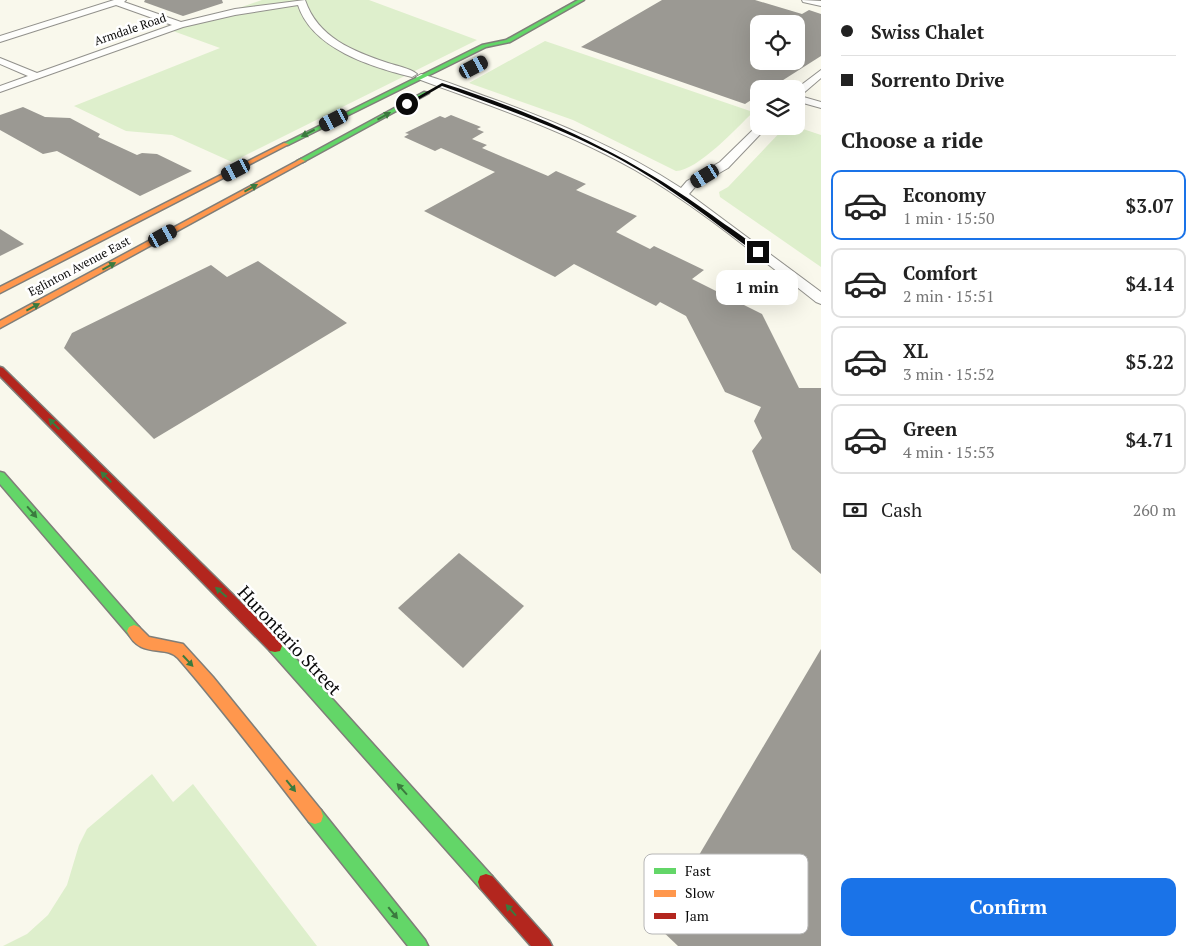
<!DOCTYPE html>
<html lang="en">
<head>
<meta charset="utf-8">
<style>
	:root { --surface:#fff; --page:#f2f2f2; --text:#222; --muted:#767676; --line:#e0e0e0; --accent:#1a73e8 }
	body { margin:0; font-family:"PT Serif",serif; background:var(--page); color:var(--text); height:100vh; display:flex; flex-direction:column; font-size:19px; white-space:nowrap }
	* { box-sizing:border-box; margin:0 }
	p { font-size:16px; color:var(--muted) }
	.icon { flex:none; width:28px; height:28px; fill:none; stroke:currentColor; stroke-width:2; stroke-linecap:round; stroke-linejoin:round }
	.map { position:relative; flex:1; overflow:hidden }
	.details { display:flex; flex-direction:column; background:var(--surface); width:375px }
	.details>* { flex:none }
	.guide { display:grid; align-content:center; height:110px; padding:0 20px; background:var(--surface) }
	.buttons { position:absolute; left:750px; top:15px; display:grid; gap:10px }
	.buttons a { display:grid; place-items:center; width:55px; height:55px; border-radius:10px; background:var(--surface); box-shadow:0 5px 20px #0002; font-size:25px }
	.end { position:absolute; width:22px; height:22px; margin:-11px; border:6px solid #0a0a0a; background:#fff; box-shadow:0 0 0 2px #fff }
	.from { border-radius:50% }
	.bubble { position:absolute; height:35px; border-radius:10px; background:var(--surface); box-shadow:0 5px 20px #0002; font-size:16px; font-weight:700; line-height:35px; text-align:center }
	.car { position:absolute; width:15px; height:30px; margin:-15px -8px; border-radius:6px; box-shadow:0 0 4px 1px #0007; background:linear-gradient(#222 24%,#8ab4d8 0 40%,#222 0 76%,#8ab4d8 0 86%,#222 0) }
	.guide b { display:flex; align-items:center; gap:18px; height:48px; font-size:19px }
	.guide b+b { border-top:1px solid var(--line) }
	.guide i { width:12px; height:12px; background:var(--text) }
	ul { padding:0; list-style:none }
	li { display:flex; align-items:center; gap:15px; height:70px; margin:0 10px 8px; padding:0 10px; border:2px solid var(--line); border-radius:10px }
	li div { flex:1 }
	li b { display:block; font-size:19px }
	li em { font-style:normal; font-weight:700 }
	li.on { border-color:var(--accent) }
	li>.icon { width:45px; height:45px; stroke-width:1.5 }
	h2 { padding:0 20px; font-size:22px; line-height:60px }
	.pay { display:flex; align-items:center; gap:12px; height:55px; padding:0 20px; font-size:19px }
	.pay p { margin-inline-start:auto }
	.button { display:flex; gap:10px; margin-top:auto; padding:10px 20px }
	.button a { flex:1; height:58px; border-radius:10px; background:var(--accent); color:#fff; font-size:20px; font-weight:700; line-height:58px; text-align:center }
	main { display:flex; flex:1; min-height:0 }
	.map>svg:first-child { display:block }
	.green { fill:#deefcc }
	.building { fill:#9b9993; fill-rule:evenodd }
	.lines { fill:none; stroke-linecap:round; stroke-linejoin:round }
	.street-casing { stroke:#92918c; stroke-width:2 }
	.fast-casing { stroke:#7f7e79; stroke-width:3 }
	.slow-casing { stroke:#7f7e79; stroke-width:3 }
	.jam-casing { stroke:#7f7e79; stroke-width:3 }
	.street { fill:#fefefc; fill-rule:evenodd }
	.fast { fill:#63d668; fill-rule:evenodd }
	.slow { fill:#ff974d; fill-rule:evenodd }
	.jam { fill:#b3261e; fill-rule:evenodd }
	.oneway { fill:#3b7a3e }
	.route { fill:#0a0a0a }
	.labels { text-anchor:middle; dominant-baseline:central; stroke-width:5; stroke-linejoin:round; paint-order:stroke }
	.far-street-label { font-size:12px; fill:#0a0a0a; stroke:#fff }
	.near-street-label { font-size:18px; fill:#0a0a0a; stroke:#fff }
	.key { fill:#fff; stroke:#b6b6b6; stroke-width:1 }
	.key-label { font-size:14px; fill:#0a0a0a }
</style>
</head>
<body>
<main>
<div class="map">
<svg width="821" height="946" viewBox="0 0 821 946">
	<rect width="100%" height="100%" fill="#f9f8ec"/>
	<g class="green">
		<polygon points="262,0 369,0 477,40 232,162 172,135 126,131 74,106 220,48 173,31"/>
		<path d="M545 41 753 112C738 127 697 171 676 171L573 120 469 83Z"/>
		<polygon points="786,126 794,126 821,135 821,267 720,197 719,192 728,187"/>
		<polygon points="152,774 173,802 193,784 317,946 3,946 27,934 48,915 67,885 79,845 87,829"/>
	</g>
	<g class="building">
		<polygon points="145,0 222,0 223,3 183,16 144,2"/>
		<path d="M662 0H755L802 14 809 10 821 14V56L769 89H759V95L745 104 581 47ZM759 24H796V61H759Z"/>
		<polygon points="23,107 45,117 70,118 100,134 98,137 137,155 142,153 157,154 192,171 140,196 57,151 43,154 0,130 0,115"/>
		<polygon points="451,115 481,127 477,129 484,132 472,139 487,145 482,148 548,176 556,171 586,184 576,190 637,216 616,232 650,249 654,246 704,270 692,279 762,314 799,388 821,388 821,574 792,549 752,451 762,438 754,421 761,407 725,392 686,316 660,302 656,306 574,264 555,277 424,211 495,172 441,148 435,151 404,137 409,134 405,133 440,116 445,118"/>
		<polygon points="0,229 24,244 0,256"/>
		<polygon points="258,261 347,323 154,439 64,348 72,333 211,265 227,277"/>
		<polygon points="459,553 524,606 463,668 398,608"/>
		<polygon points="821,649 821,946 678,946 657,926"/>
	</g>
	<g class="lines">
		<g class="street-casing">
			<g id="street">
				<path d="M114 0H126L124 2 181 22 235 9 305 0C318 38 353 51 388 63 397 66 410 68 417 74L412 77C372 67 312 49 298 5L235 15 183 27 0 92V86L28 76 0 64V58L37 73 172 25 116 5 0 42V36Z"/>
				<polygon points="802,0 821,1 821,6 803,2"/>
				<polygon points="821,70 821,78 800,96 821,102 821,108 796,101 796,89"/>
				<path d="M421 74C444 80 467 90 490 98 557 122 621 149 681 188L687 181 720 162 759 124V126H768L728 168 695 187 689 194 821 292V304L816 302C757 256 699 207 635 170 566 131 491 106 418 79L416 77Z"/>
			</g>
		</g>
		<g class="fast-casing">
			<g id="fast">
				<polygon points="578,0 584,0 510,42 486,47 288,145 283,144 482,45 506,40"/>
				<polygon points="424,92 429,93 303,162 297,161"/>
				<polygon points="0,472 4,473 139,627 141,631 139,635 134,637 129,635 0,484"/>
				<polygon points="275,640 280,641 492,876 494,882 492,888 486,890 480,888 270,651 268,646 270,641"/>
				<polygon points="315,808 321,810 425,940 428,946 408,946 309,822 307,816 309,810"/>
			</g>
		</g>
		<g class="slow-casing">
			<g id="slow">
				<polygon points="284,143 289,144 0,293 0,287"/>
				<polygon points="301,159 305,161 303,162 0,328 0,321"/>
				<path d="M134 625 139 627 149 637 183 644 213 677 321 810 323 816 321 822 315 824 309 822C266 767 224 711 178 658 165 644 140 660 127 631L129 627Z"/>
			</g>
		</g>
		<g class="jam-casing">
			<g id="jam">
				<polygon points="0,367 3,368 280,641 282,646 280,651 275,652 270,651 0,376"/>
				<polygon points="486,874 492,876 549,940 552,946 531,946 480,888 478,882 480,876"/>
			</g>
		</g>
		<use href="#street" class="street"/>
		<use href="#fast" class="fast"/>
		<use href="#slow" class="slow"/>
		<use href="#jam" class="jam"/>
	</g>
	<defs><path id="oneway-solid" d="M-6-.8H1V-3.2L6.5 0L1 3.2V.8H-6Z" transform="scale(1.25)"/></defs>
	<g class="oneway">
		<use href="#oneway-solid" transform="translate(384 116) rotate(-29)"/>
		<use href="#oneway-solid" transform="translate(308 133) rotate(153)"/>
		<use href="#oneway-solid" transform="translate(251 188) rotate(-29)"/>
		<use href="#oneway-solid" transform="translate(109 266) rotate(-28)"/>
		<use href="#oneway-solid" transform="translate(33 307) rotate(-28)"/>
		<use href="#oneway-solid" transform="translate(54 424) rotate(-135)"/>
		<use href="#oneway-solid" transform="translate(106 477) rotate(-135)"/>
		<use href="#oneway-solid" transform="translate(32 512) rotate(49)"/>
		<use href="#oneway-solid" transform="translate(221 592) rotate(-139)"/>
		<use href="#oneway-solid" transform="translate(188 661) rotate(47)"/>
		<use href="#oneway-solid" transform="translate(291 786) rotate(51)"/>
		<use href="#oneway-solid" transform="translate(402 789) rotate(-132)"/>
		<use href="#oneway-solid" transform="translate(511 910) rotate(-132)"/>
		<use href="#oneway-solid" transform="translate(393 913) rotate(51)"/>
	</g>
	<path class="route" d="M442 83C540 114 628 154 712 215 728 227 747 238 761 252L756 253C712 221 669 186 621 160 564 129 503 108 442 86L409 105 405 104Z"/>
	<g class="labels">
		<g class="far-street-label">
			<text transform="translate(130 29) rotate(-19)">Armdale Road</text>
			<text transform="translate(79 266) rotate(-28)">Eglinton Avenue East</text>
		</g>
		<g class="near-street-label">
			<text transform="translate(290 640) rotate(47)">Hurontario Street</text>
		</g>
	</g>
	<rect x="644" y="854" width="164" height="80" rx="8" class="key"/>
	<rect x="654" y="868" width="22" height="6" fill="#63d668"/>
	<rect x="654" y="890" width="22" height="7" fill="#ff974d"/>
	<rect x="654" y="913" width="22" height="6" fill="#b3261e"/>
	<g class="key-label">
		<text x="685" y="876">Fast</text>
		<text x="685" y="898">Slow</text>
		<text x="685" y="921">Jam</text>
	</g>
</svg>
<div class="buttons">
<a><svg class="icon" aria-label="locate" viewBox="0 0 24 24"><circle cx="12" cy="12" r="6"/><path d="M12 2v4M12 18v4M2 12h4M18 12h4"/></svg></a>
<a><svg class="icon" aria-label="layers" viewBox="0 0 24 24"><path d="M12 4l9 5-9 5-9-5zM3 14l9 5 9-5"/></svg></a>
</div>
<i class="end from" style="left:407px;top:104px"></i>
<i class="end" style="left:758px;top:252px"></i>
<div class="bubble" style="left:716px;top:270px;width:82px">1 min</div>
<i class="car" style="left:474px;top:67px;rotate:62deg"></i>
<i class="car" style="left:334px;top:120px;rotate:243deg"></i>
<i class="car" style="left:236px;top:170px;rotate:243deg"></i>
<i class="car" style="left:705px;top:176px;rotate:239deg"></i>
<i class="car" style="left:163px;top:236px;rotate:61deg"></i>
</div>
<section class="details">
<div class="guide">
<b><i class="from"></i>Swiss Chalet</b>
<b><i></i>Sorrento Drive</b>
</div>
<h2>Choose a ride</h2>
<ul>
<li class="on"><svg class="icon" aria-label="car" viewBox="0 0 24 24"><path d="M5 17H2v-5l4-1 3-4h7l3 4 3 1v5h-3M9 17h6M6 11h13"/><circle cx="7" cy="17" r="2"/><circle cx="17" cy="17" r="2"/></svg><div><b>Economy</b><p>1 min · 15:50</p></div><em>$3.07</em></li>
<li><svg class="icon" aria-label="car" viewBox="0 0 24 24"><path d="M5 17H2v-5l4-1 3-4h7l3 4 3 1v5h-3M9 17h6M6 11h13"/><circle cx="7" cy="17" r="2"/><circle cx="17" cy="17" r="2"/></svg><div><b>Comfort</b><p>2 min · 15:51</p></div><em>$4.14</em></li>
<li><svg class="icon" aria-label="car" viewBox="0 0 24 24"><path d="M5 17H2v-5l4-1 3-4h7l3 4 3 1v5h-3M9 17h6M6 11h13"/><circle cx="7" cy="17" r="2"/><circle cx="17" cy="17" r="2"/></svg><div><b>XL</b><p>3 min · 15:52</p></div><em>$5.22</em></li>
<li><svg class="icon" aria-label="car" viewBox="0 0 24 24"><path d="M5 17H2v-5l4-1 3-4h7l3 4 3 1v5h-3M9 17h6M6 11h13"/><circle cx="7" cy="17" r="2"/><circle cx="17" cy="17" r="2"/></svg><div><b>Green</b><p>4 min · 15:53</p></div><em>$4.71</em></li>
</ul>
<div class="pay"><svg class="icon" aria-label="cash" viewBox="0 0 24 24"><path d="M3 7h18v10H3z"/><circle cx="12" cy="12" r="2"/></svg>Cash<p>260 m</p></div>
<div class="button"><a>Confirm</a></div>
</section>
</main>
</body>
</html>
